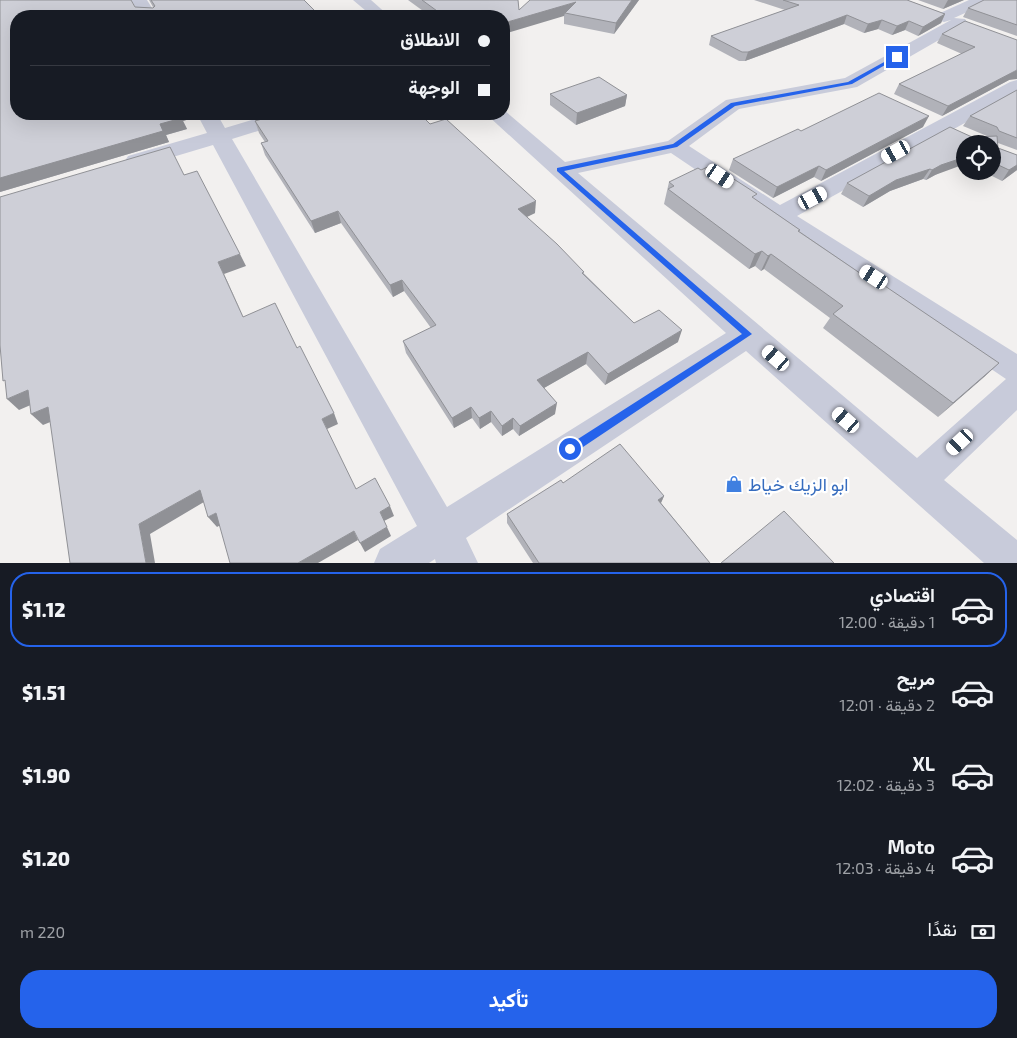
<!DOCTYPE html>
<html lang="ar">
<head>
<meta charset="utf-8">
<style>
	:root { --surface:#171b24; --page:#20242c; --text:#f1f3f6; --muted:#9ea1a6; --line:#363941; --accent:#2563eb }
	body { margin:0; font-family:"Exo 2",Vazirmatn,sans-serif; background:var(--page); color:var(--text); direction:rtl; height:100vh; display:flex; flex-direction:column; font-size:19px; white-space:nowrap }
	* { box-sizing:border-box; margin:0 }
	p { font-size:16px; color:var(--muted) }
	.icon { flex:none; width:28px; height:28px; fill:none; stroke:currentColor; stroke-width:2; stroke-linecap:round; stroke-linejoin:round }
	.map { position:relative; height:563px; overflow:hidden; direction:ltr }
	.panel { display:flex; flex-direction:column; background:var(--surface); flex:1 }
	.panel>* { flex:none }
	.banner { position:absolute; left:10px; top:10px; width:500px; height:110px; border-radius:20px; box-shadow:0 5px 20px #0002; direction:rtl; display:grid; align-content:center; height:110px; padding:0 20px; background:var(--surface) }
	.fabs { position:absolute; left:956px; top:135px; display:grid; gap:10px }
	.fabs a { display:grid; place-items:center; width:45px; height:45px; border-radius:50%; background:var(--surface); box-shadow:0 5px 20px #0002; font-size:25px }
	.end { position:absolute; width:22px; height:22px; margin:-11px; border:6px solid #2563eb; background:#fff; box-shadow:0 0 0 2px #fff }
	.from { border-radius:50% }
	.car { position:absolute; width:15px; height:30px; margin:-15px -8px; border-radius:6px; box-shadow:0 0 4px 1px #0007; background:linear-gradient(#fff 24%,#345 0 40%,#fff 0 76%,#345 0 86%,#fff 0) }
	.banner b { display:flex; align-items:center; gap:18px; height:48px; font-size:19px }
	.banner b+b { border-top:1px solid var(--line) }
	.banner i { width:12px; height:12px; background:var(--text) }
	ul { padding:9px 0 0; list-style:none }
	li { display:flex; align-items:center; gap:15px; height:75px; margin:0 10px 8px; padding:0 10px; border:2px solid transparent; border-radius:20px }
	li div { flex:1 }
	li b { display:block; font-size:19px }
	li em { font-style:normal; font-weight:800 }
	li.selected { border-color:var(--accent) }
	li>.icon { width:45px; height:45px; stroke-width:1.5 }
	.pay { display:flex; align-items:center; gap:12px; height:55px; padding:0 20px; font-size:19px }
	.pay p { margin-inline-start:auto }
	.cta { display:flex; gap:10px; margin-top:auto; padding:10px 20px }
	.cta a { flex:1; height:58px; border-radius:20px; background:var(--accent); color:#fff; font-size:20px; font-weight:800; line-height:58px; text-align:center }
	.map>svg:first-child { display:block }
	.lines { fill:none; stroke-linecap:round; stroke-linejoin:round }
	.minor { fill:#c8cbda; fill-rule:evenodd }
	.wall { fill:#b1b2b9 }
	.shaded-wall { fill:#909196 }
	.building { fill:#cecfd7; stroke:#909196 }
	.route { fill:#2563eb }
	.labels { text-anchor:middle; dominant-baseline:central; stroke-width:4.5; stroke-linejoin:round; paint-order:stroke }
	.near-shop-label { font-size:18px; fill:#366cbe; stroke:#fff; text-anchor:start }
</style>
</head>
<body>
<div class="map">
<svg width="1017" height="563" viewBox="0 0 1017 563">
	<rect width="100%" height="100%" fill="#f2f0ef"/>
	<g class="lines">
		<g class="minor">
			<polygon points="131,0 147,0 157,16 141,16"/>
			<polygon points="353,0 371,0 389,16 372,16"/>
			<path d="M969 0H990L987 3 954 18 965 19 967 22 965 25 857 87 739 109 689 146 780 205 1010 82 1017 80V94L797 216 1017 354V410L944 480 1017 540V563H984L746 351 466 538 478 563H436L435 559 429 563H374L380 549 417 526 213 145 136 168 128 166 125 161 128 156 207 133 197 114H217L225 128 272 114H303L300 118 232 139 447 507 726 333 486 114H504V110L565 162 668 141 726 100 845 78 951 20 944 22 938 20 936 17 938 14ZM671 153 1006 379 917 458 578 173Z"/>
		</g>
	</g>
	<g class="wall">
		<polygon points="0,0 153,8 153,7 149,0 304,0 16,114 195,114 196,117 183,121 187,129 166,135 169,142 0,192"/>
		<polygon points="408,0 518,0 519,10 639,0 614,34 564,24 564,16 430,16"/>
		<polygon points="754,0 907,0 945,14 941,23 918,36 905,30 892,35 878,29 864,33 844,24 745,61 739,61 709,45 711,36 785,10"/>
		<polygon points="918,0 964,0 943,9"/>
		<polygon points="1017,0 1017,36 963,17 968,8"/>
		<polygon points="942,34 1017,40 1009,80 942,116 894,94 899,84 962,54 937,43"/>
		<polygon points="1017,90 1017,150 998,143 998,148 1017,155 1017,170 1002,181 982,171 992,171 992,144 926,180 923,179 890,191 863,207 841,194 847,183 972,137 987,136 963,126 970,116"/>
		<polygon points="550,94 627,95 625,106 576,125 550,105"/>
		<polygon points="412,119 430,124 535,213 527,217 634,323 678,342 605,385 586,364 544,388 555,414 519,436 513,429 502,436 491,422 480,429 472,418 454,428 406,353 403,341 431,328 404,291 393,297 341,223 315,233 265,155 261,143 265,142 259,133 255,121"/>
		<polygon points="923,127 821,181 814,177 773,198 729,170 733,159 801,131"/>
		<polygon points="669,182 755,199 800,230 799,231 876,284 999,363 984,377 938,417 823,328 830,318 764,269 761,271 755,266 749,269 664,204"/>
		<polygon points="563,483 664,496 661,503 710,563 533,563 507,523 507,514"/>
	</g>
	<g class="shaded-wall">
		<polygon points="632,0 639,0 614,34 616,23"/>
		<polygon points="948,0 964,0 943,9"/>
		<polygon points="576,2 565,13 564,16 504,34 504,23"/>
		<polygon points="945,14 941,23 918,36 923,27"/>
		<polygon points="847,15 844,24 745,61 748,52"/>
		<polygon points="882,20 878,29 864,33 868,24"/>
		<polygon points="909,21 905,30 892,35 897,26"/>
		<polygon points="1017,70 1017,79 1009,80 942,116 948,106"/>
		<polygon points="627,95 625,106 576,125 577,113"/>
		<polygon points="179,114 195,114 196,117 183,121 187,129 166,135 169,142 0,192 0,178 160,124"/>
		<polygon points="248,114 266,114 249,119"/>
		<polygon points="929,116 923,127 821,181 826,170"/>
		<polygon points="965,157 965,164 935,175 926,180 932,170 941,165"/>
		<polygon points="1017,165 1017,170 1002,181 1009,170"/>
		<polygon points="819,166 814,177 773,198 777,187"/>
		<polygon points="930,169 923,179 890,191 863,207 869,196 896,180"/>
		<polygon points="536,201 535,213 518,221 518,209"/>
		<polygon points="338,211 341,223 315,233 311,221"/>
		<polygon points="762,251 755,266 749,269 755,254"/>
		<polygon points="240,254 246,266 224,274 249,329 218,262"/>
		<polygon points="771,254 764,269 761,271 768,256"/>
		<polygon points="402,280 404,291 393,297 390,285"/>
		<polygon points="682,330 678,342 605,385 608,374"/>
		<polygon points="588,352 586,364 537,392 537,380"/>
		<polygon points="999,363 984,377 938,417 953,403"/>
		<polygon points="28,390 40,401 19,410 7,399"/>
		<polygon points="557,403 555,414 519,436 520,426"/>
		<polygon points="48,407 60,418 43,425 31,414"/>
		<polygon points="471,407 472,418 454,428 452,418"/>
		<polygon points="491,411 491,422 480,429 479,418"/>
		<polygon points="334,413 338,424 327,429 322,419"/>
		<polygon points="513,418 513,429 502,436 502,426"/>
		<polygon points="200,490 209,499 150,534 155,563 146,563 139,524"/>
		<polygon points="664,496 660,505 658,500"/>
		<polygon points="390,506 394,516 384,521 380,512"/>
		<polygon points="216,513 224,523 217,527 208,517"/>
		<polygon points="387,527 391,536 365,552 360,543"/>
		<polygon points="354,531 358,540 318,563 298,563"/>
	</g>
	<g class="building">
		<polygon points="0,0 131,0 135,7 153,8 155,6 151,0 304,0 320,16 16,16 16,114 179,114 182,118 160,124 163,131 0,178"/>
		<polygon points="422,0 518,0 519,10 530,0 632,0 616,23 565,13 576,2 504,23 504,16 444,16"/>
		<polygon points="783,0 907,0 945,14 923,27 909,21 897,26 882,20 868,24 847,15 748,52 742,52 711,36 799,5"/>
		<polygon points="984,0 1017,0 1017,25 968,8"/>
		<polygon points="965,21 1017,40 1017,70 948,106 899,84 975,47 942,34"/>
		<polygon points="599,77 627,95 577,113 550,94"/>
		<polygon points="1017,90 1017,138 999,131 997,127 970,116"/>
		<polygon points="879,93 929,116 826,170 819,166 777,187 733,159 798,129 801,131"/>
		<polygon points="280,114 407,114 412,119 422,116 430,124 446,119 536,201 518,209 557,244 584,272 582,273 634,323 659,310 682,330 608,374 588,352 537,380 557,403 520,426 513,418 502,426 491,411 479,418 471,407 452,418 403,341 436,325 402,280 390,285 338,211 311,221 261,143 268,141 255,121"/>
		<polygon points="950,127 972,137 997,136 998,148 1017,155 1017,165 1009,170 992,162 992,144 965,144 965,157 941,165 932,170 930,169 896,180 869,196 847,183"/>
		<polygon points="170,147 184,175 197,171 240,254 218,262 243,317 275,303 297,348 300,346 334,413 322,419 356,489 375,478 390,506 380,512 387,527 360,543 354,531 298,563 230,563 216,513 208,517 200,490 139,524 146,563 70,563 48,407 31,414 28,390 7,399 5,380 3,381 0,345 0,197"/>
		<polygon points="712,165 757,194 752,197 800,230 798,231 876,284 879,282 999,363 953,403 833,314 843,306 771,254 768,256 762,251 755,254 668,189 674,186 669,182 698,168 701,170"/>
		<polygon points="620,444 664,496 658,500 710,563 539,563 507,514 561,480 563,483"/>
		<polygon points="784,511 834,563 721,563"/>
	</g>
	<polygon class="route" points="895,56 899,57 852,84 735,106 677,147 564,171 752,334 574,453 567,453 565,449 567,446 742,334 557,171 557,168 673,144 731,103 848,82"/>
	<defs>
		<g id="shop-bare" transform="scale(1.35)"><path d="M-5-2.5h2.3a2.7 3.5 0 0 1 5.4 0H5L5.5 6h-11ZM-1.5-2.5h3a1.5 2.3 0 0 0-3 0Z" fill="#3f7fe0" stroke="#fff" stroke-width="2.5" paint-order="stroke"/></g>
	</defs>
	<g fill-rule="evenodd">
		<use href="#shop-bare" x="734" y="484"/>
	</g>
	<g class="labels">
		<g class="near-shop-label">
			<text x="748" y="484">ابو الزيك خياط</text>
		</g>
	</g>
</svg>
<div class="fabs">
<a><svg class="icon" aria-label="locate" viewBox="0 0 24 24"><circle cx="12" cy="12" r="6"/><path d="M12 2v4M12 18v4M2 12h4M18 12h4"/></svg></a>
</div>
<i class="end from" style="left:570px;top:449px"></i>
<i class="end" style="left:897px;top:57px"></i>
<i class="car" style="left:896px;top:152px;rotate:241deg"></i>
<i class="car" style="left:720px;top:176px;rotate:124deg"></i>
<i class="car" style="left:813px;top:198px;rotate:62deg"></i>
<i class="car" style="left:874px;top:277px;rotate:303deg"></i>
<i class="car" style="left:776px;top:358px;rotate:311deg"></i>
<i class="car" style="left:846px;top:420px;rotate:311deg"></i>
<i class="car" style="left:960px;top:442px;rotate:227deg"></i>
<div class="banner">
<b><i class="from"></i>الانطلاق</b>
<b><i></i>الوجهة</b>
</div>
</div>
<section class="panel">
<ul>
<li class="selected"><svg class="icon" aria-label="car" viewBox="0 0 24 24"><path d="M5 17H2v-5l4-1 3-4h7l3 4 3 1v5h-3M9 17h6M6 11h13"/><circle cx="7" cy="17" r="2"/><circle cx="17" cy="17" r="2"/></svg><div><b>اقتصادي</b><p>1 دقيقة · 12:00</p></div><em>$1.12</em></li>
<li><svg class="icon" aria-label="car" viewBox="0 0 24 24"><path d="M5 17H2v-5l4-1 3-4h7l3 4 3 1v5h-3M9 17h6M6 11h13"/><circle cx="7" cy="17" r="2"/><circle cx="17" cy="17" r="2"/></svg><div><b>مريح</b><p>2 دقيقة · 12:01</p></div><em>$1.51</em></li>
<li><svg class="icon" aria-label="car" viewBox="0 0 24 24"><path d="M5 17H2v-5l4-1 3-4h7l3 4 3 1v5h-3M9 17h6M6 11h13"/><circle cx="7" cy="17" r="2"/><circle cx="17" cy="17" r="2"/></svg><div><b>XL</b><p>3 دقيقة · 12:02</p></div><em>$1.90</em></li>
<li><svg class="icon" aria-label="car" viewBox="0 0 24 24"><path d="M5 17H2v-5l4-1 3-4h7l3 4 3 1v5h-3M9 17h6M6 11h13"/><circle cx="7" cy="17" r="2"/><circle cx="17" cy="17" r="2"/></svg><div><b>Moto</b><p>4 دقيقة · 12:03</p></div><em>$1.20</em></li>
</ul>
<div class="pay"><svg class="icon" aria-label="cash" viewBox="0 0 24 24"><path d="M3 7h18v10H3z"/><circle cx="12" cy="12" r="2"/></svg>نقدًا<p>220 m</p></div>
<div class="cta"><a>تأكيد</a></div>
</section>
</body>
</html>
